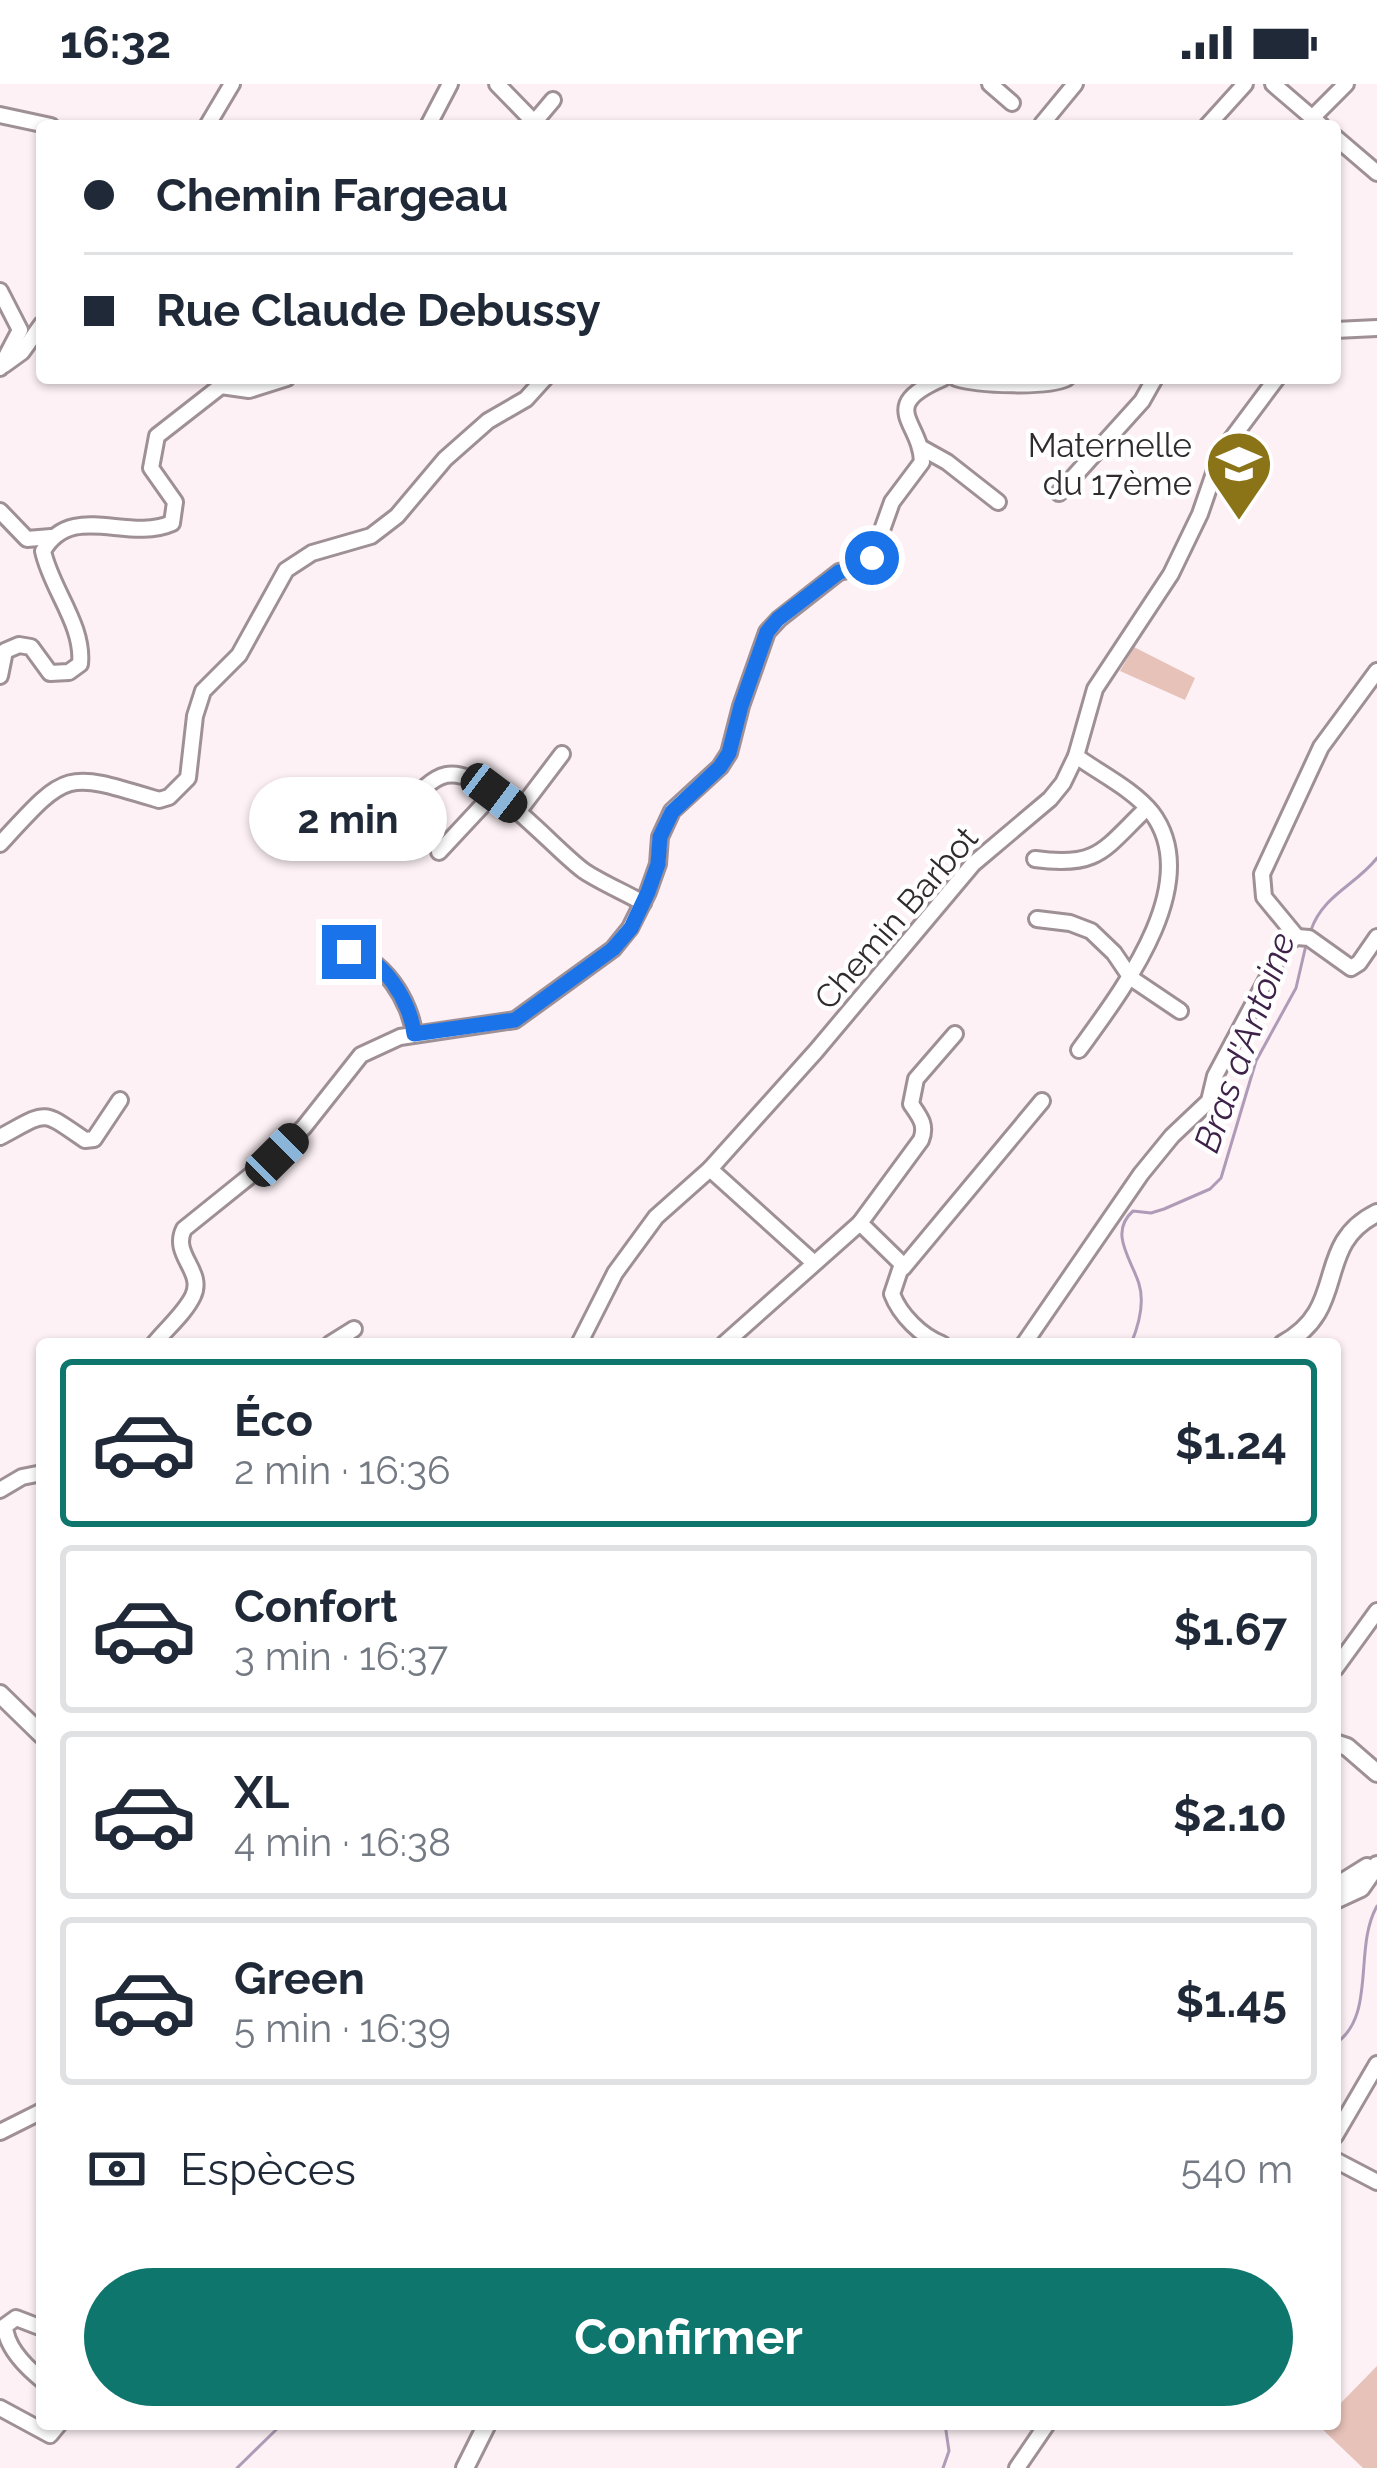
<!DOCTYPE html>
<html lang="fr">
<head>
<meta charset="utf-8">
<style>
	:root { --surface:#fff; --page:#f6f6f7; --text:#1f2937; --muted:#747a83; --line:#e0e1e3; --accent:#0f766e }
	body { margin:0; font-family:Raleway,sans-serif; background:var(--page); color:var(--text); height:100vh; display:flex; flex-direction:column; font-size:45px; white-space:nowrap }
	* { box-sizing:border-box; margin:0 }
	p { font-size:39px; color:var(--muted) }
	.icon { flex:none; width:66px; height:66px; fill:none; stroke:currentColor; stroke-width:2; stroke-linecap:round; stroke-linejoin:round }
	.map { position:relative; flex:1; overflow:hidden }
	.drawer { position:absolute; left:36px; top:1254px; width:1305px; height:1092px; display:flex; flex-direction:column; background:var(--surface); border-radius:12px; box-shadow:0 3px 9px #0004 }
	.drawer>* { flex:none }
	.banner { position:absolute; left:36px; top:36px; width:1305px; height:264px; border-radius:12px; box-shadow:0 3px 9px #0004; display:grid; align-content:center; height:264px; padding:0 48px; background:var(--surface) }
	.end { position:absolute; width:54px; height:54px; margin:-27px; border:15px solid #1a73e8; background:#fff; box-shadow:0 0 0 6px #fff }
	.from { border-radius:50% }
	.bubble { position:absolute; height:84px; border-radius:42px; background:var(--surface); box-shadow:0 3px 9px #0004; font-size:39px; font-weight:700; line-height:84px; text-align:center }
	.car { position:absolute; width:36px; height:72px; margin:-36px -18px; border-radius:15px; box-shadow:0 0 9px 3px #0007; background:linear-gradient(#222 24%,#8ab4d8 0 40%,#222 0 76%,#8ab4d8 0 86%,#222 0) }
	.banner b { display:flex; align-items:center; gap:42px; height:114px; font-size:45px }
	.banner b+b { border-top:3px solid var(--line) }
	.banner i { width:30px; height:30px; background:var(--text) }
	ul { padding:21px 0 0; list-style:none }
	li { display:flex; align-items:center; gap:36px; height:168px; margin:0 24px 18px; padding:0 24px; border:6px solid var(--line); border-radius:12px }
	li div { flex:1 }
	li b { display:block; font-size:45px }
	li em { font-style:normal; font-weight:700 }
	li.on { border-color:var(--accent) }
	li>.icon { width:108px; height:108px; stroke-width:1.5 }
	.pay { display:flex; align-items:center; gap:30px; height:132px; padding:0 48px; font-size:45px }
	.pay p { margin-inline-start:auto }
	.action { display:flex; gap:24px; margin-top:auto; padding:24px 48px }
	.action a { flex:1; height:138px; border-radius:72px; background:var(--accent); color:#fff; font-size:48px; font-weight:700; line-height:138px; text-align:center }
	.status { display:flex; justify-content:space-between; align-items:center; height:84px; padding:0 60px; background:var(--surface); direction:ltr }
	.status svg { height:33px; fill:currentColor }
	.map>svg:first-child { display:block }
	.green { fill:#e7c2b9 }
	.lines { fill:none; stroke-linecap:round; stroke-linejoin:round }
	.stream { stroke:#af9bb7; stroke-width:3 }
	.minor-casing { stroke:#9e9095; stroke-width:20 }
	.major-casing { stroke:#9e9095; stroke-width:22 }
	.minor { stroke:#fff; stroke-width:14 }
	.major { stroke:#fff; stroke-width:16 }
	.route { stroke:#1a73e8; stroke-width:15 }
	.labels { text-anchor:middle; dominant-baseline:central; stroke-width:9; stroke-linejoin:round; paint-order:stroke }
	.poi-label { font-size:33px; fill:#302b2d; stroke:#fff; text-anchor:end }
	.street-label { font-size:33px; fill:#302b2d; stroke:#fff }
	.water-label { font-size:36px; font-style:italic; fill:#3e2249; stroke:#fff }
</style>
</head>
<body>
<div class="status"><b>16:32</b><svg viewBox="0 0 49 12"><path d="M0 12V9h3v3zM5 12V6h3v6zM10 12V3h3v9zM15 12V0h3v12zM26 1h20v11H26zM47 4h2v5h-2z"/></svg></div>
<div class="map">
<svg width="1377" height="2384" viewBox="0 0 1377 2384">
	<rect width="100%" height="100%" fill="#fdf1f5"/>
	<g class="green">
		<polygon points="1134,563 1195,594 1185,616 1120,587"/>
		<polygon points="1377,2282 1377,2384 1363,2384 1319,2342 1335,2340 1335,2325"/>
	</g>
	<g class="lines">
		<g class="stream">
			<path d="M1311 846C1323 811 1356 801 1377 774"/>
			<path d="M1131 1260C1138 1243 1145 1219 1139 1200 1132 1176 1108 1149 1133 1127L1151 1129 1164 1125 1210 1105 1221 1094 1256 977 1296 904 1306 861"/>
			<path d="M1335 1960C1377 1932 1353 1864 1377 1822"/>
			<polyline points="237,2384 282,2340"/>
			<polyline points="943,2384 949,2367 945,2340"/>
		</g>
		<g class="minor-casing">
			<g id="minor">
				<polyline points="497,0 531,35 537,35 553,16"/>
				<polyline points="990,0 1012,19"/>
				<polyline points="1273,0 1322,42"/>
				<polyline points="0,31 51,42"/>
				<polyline points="1312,34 1346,0"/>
				<polyline points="1042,40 1075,0"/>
				<polyline points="207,42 232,0"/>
				<polyline points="428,42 450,0"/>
				<polyline points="1207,42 1245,0"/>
				<polyline points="1335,53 1377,89"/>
				<polyline points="0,207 20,246 0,284"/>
				<polyline points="1335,246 1377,244"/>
				<polyline points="4,281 22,268 42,240"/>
				<path d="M956 294C978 301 1048 304 1067 294"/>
				<polyline points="920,363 947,378 998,418"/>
				<polyline points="1059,409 1142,317 1155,294"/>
				<polyline points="0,427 27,455 51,453"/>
				<path d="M0 592 5 567 19 561 31 563 50 589 69 588 80 580C84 541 51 505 43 467 72 417 127 459 172 439L175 418 151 384 157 352 221 302 249 306 287 294"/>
				<path d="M1076 672C1101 690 1134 706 1152 729 1205 800 1121 908 1079 966"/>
				<polyline points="518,728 562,670"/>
				<path d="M396 734C409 721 427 695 446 691 486 683 552 764 584 787 602 799 624 808 643 819"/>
				<path d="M0 760C68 686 64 687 159 716L169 713 188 694 195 632 203 607 239 571 286 486 312 469 371 452 397 432 445 375 488 337 526 315 545 294"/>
				<polyline points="439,768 494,709"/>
				<path d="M1035 775C1099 784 1104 765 1147 724"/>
				<polyline points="1037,835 1070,839 1091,847 1114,869 1131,894 1180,927"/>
				<polyline points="1297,853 1264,813 1262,790 1321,663 1377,587"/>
				<path d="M329 886 348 869C383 872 411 919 414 950"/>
				<path d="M0 1053C49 1027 40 1025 85 1056L94 1055 120 1016"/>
				<polyline points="710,1085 813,1178"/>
				<polyline points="903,1184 1042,1017"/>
				<path d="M154 1260C166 1245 185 1229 193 1212 205 1187 171 1171 184 1145L276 1071 304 1043 361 971 400 953 515 936 613 865 630 844 648 808 658 780 660 753 672 727 720 683 729 669 741 622 767 548 779 535 839 488 863 482 872 474 892 418 922 378C921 337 876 323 943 294"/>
				<polyline points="330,1260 354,1245"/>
				<polyline points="579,1260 615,1189 656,1133 710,1085 816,967 973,780 1050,715 1063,699 1076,672 1095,605 1171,490 1200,430 1221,369 1277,294"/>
				<polyline points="724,1260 860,1139"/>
				<path d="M942 1260C921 1252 900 1231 892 1210L902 1180 860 1139 921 1056C927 1041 920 1033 911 1020L916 995 955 950"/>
				<polyline points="1024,1260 1141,1090 1172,1052 1209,1017 1215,992 1286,859 1297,853 1309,854 1351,884 1359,879 1377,853"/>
				<polyline points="0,1406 22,1393 42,1389"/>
				<polyline points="1335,1585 1377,1527"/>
				<polyline points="0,2048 42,2027"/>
				<polyline points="1335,2052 1377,1980"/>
				<polyline points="1335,2076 1377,2098"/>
				<path d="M42 2244 16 2234 5 2242C6 2263 26 2283 42 2296"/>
				<polyline points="0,2324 50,2351 59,2340"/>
				<polyline points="1017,2384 1047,2340"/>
			</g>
		</g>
		<g class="major-casing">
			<g id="major">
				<path d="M1283 1260C1350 1224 1312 1161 1377 1129"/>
				<polyline points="0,1610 42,1651"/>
				<polyline points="1335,1659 1347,1663 1377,1689"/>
				<polyline points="1335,1803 1367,1783"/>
				<polyline points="1335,1816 1361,1804 1377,1781"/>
				<polyline points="465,2384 487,2340"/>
			</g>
		</g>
		<use href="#minor" class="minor"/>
		<use href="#major" class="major"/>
	</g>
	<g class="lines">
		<path class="route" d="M349 868C383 872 411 919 414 950L515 936 613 865 631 844 648 808 658 780 660 753 672 728 720 683 729 669 741 622 767 548 778 535 839 488 863 482 872 474"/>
	</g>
	<defs>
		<g id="school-pin" transform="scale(3.45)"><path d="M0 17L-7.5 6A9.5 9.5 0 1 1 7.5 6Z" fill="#8a7417" stroke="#fff"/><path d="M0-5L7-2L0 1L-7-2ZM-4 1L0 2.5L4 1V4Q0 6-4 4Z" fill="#fff"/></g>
	</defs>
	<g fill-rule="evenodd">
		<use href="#school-pin" x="1239" y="380"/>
	</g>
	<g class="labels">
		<g class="poi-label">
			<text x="1192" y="361">Maternelle<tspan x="1192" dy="38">du 17ème</tspan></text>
		</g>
		<g class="street-label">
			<text transform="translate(896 834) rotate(-49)">Chemin Barbot</text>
		</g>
		<g class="water-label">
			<text transform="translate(1244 958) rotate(-70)">Bras d'Antoine</text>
		</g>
	</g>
</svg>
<i class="end from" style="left:872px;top:474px"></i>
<i class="end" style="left:349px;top:868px"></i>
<div class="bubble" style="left:249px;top:693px;width:198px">2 min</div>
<i class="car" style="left:494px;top:709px;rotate:127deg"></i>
<i class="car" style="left:277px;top:1071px;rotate:45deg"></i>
<div class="banner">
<b><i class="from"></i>Chemin Fargeau</b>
<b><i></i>Rue Claude Debussy</b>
</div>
<section class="drawer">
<ul>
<li class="on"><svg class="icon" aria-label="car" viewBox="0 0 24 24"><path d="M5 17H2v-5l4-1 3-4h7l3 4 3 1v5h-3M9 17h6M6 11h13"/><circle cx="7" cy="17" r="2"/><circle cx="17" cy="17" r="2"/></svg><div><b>Éco</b><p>2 min · 16:36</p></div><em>$1.24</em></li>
<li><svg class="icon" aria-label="car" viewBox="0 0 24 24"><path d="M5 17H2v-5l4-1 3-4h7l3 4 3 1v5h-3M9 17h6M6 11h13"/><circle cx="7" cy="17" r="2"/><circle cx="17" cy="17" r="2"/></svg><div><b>Confort</b><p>3 min · 16:37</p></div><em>$1.67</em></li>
<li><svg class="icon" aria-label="car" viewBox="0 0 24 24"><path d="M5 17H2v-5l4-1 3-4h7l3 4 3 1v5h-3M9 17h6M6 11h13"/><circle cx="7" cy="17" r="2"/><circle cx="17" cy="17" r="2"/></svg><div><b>XL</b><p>4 min · 16:38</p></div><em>$2.10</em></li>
<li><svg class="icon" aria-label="car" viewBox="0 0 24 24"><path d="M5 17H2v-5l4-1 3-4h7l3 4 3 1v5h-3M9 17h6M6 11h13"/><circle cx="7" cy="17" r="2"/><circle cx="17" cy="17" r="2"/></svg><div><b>Green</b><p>5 min · 16:39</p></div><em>$1.45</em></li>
</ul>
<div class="pay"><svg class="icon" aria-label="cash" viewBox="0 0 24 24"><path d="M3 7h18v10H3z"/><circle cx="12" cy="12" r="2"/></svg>Espèces<p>540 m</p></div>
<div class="action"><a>Confirmer</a></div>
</section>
</div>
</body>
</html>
